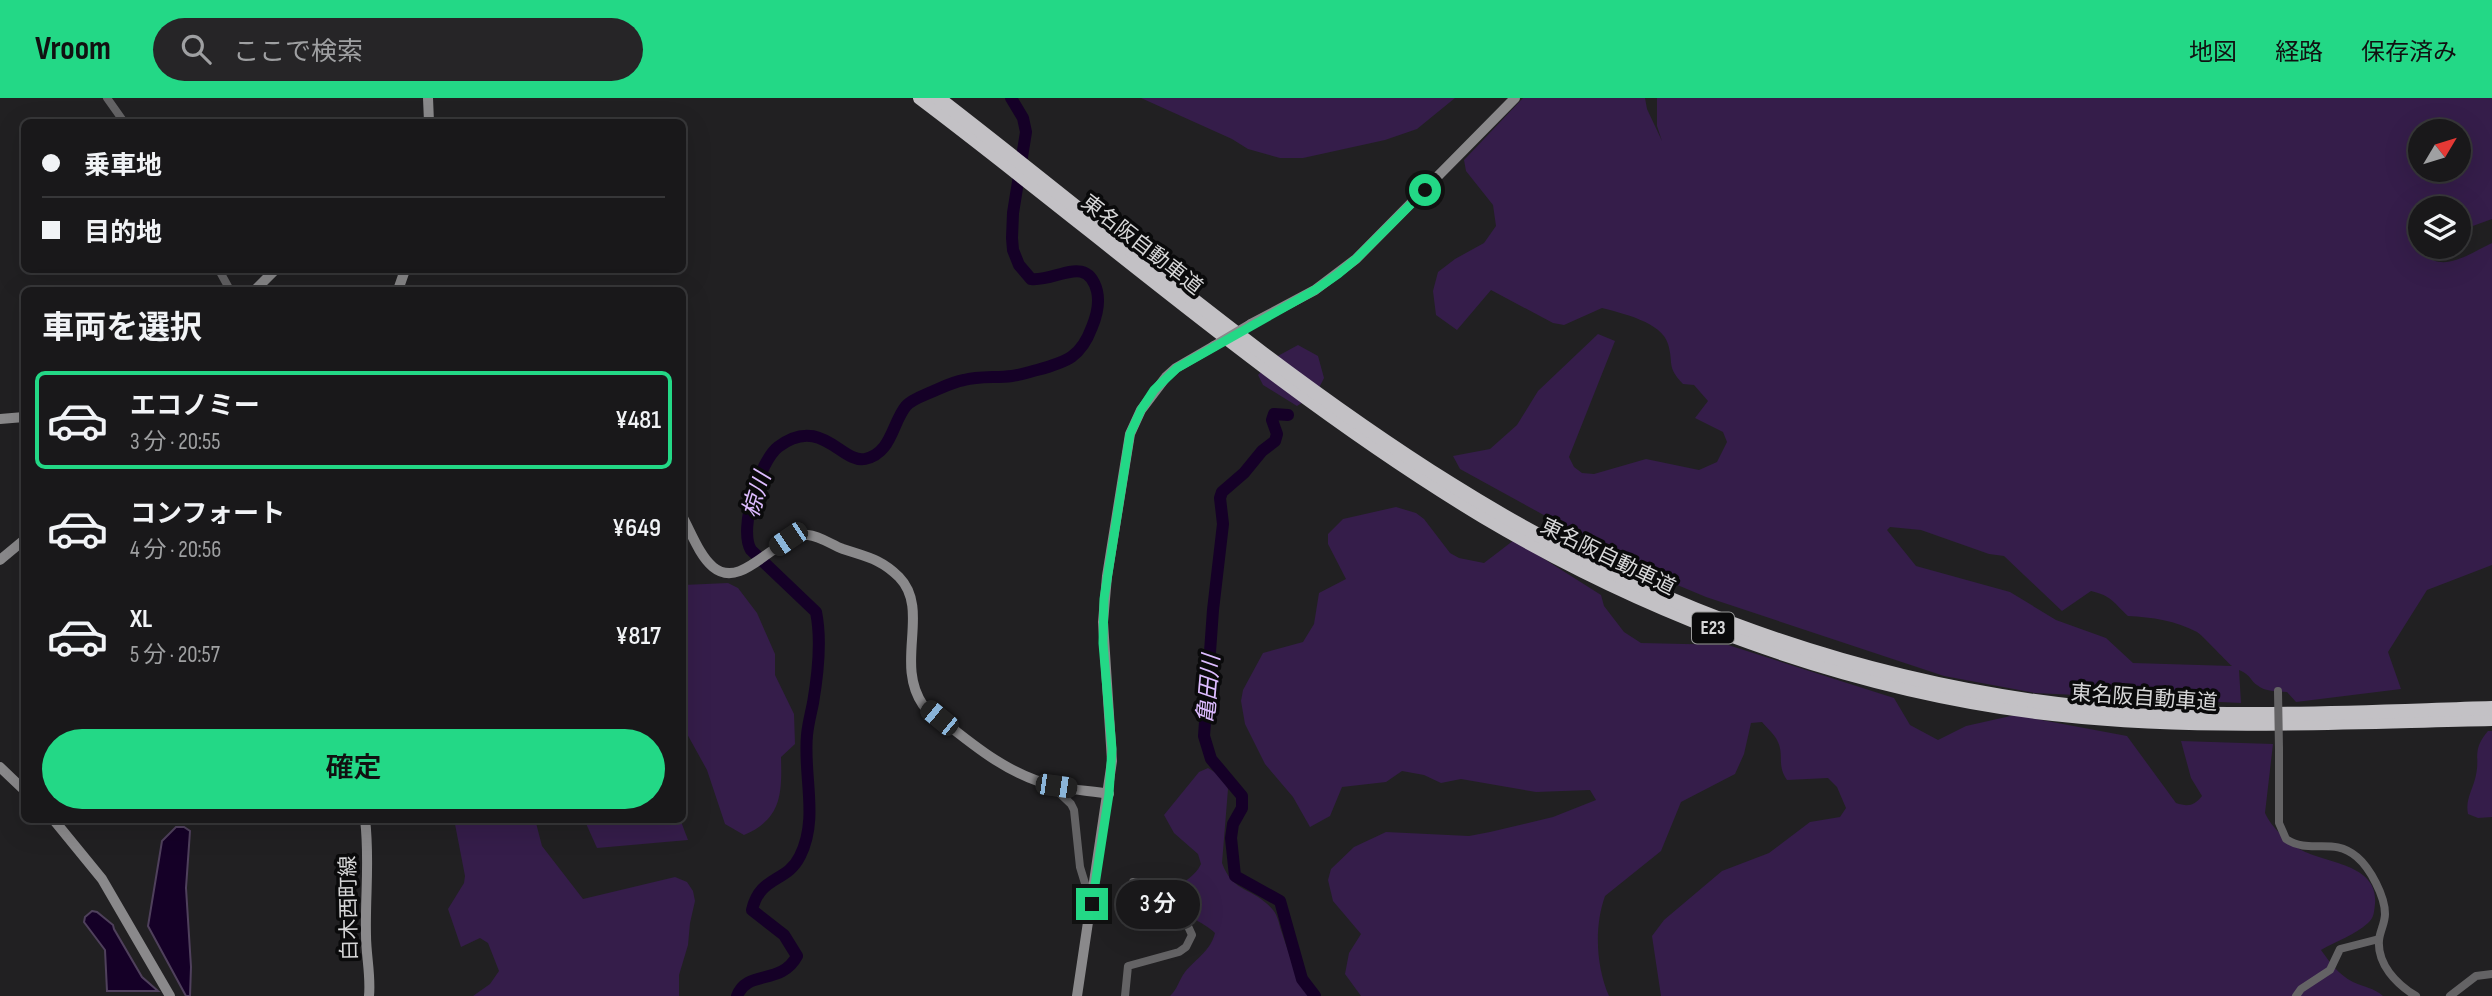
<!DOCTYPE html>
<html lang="ja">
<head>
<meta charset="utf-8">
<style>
	:root { --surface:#19181a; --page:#262527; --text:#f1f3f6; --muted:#9fa0a2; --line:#373739; --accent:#23d886 }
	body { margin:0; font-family:"Sofia Sans Condensed","Noto Sans JP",sans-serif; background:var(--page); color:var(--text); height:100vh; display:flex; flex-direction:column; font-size:26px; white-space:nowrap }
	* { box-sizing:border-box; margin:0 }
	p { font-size:23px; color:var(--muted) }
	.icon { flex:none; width:38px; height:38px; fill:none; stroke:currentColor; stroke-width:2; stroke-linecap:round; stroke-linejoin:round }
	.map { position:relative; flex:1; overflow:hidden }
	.sheet { position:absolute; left:21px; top:189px; width:665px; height:536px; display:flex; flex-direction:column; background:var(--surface); border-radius:10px; box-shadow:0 7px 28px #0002,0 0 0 2px var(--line) }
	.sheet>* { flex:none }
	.top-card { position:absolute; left:21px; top:21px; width:665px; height:154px; border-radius:10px; box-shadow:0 7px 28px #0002,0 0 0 2px var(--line); display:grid; align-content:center; height:154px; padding:0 21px; background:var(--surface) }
	.needle { width:46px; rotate:52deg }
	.tools { position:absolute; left:2408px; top:21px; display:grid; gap:14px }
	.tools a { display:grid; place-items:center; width:63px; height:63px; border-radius:50%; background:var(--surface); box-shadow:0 7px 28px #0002,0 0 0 2px var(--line); font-size:35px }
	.end { position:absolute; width:32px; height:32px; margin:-16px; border:9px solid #23d886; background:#111; box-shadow:0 0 0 4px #111 }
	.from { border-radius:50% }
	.bubble { position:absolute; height:49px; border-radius:24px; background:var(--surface); box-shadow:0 7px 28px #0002,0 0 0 2px var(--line); font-size:23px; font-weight:600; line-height:49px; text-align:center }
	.car { position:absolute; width:21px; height:42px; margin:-21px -10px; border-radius:9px; box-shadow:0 0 5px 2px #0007; background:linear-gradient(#222 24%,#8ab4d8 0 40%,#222 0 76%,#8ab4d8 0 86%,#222 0) }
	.top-card b { display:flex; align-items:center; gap:24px; height:66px; font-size:26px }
	.top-card b+b { border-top:2px solid var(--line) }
	.top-card i { width:18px; height:18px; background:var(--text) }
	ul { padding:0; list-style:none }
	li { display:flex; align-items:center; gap:21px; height:98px; margin:0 14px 10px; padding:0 7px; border:4px solid transparent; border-radius:10px }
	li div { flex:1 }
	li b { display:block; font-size:26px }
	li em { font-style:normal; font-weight:600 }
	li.on { border-color:var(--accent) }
	li>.icon { width:63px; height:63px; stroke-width:1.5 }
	h2 { padding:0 21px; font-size:32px; line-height:84px }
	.cta { display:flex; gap:14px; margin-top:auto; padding:14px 21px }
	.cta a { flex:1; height:80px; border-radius:42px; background:var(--accent); color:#111; font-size:28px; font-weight:600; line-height:80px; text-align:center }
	header { display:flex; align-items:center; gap:42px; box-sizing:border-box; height:98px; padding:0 35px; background:var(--accent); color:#111 }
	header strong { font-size:33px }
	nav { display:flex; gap:38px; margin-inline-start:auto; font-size:24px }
	.search { width:490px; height:63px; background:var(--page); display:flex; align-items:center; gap:18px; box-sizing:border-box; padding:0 24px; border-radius:38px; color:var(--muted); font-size:26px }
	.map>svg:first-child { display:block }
	.green { fill:#351d4a; fill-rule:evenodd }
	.water { fill:#150027; stroke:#4f405c; stroke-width:2 }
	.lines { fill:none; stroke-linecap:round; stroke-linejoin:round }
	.river { stroke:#150027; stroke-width:12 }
	.street { stroke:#646365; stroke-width:8 }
	.secondary { stroke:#8a898b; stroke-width:10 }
	.highway { stroke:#c3c1c5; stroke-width:14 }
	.street-bridge { stroke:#646365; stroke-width:8 }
	.secondary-bridge { stroke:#8a898b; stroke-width:10 }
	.route { stroke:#23d886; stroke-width:9 }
	.labels { text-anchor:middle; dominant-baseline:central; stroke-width:7; stroke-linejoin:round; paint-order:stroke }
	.shield { fill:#0a0a0b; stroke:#9a9a9a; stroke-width:2 }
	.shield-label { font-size:19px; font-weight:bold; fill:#d7d7d8 }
	.street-label { font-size:21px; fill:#d7d7d8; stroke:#0a0a0b }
	.water-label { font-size:23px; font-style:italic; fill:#ddbcff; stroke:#0a0a0b }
</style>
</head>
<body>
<header>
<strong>Vroom</strong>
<div class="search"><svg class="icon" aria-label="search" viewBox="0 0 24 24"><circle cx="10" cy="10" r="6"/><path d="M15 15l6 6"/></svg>ここで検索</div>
<nav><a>地図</a><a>経路</a><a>保存済み</a></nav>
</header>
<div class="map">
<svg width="2492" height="898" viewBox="0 0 2492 898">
	<rect width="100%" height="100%" fill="#212022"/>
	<g class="green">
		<polygon points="1141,0 1455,0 1417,31 1385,42 1303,60 1280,60 1248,51 1232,41"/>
		<path d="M1523 0H1645L1647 11 1662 43 1657 28V0H2492V121L2459 133V110H2420V137L2416 141C2433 182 2463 159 2492 145V467L2427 492 2388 554 2401 591 2296 604 2287 594C2277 593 2265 594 2257 587 2249 581 2252 578 2239 572L2241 605 2035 595 1944 578 1706 499 1651 476 1460 371 1453 358 1490 351 1517 327 1538 293 1598 236 1615 243 1569 359 1574 369 1582 375 1594 376 1646 361 1699 372 1717 364 1727 344 1723 334 1695 320 1708 303 1694 287 1683 286C1666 268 1674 266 1668 246 1662 224 1621 215 1602 210L1564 227 1553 225 1491 192 1457 232 1436 217 1433 193 1438 174 1455 161 1484 145 1496 128 1493 107 1466 73 1464 62ZM2420 33H2459V72H2420ZM1890 429 1921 432 1989 456 2004 458 2062 513 2091 493C2112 498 2113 504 2128 518 2152 519 2176 523 2197 534 2201 536 2225 562 2232 568L2133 565 2106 540 2056 522 2010 494 1916 468 1887 432Z"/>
		<polygon points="1298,247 1318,258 1324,280 1316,296 1297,308 1263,287 1258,277 1276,259"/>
		<path d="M1396 409 1416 415 1424 421 1450 455 1459 460 1484 465 1514 442 1601 497 1604 508 1624 534 1641 545 1728 547 1894 600 1910 627 1938 642 1966 628 2015 617 2127 638 2176 705C2188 709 2194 708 2202 698L2191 680 2181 643 2273 646 2265 715C2271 729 2286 742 2298 750 2322 766 2379 764 2375 806 2374 814 2374 820 2368 825 2355 837 2336 843 2321 852 2331 866 2338 876 2353 884 2364 889 2374 890 2383 898H1661L1652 838 1664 822 1722 773 1769 755 1810 724 1840 719 1846 710 1837 689 1828 680 1787 682C1776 666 1785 657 1777 642 1774 636 1767 630 1762 624L1751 625 1744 656 1735 676 1681 704 1661 753 1605 798C1594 829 1596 868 1609 898H1361L1345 876 1349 855 1361 836 1333 803 1328 782 1331 771 1354 749 1386 734 1469 738 1490 734 1553 719 1596 702 1590 692 1536 694 1461 681 1441 685 1424 677 1402 673 1386 684 1342 689 1330 718 1310 729 1293 699 1265 666 1245 626 1241 603 1243 592 1263 555 1303 544 1314 526 1319 495 1346 481 1328 446V436L1343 421Z"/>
		<path d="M728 485 738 490 757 515 775 556V577L794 616 795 646 781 659C782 695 782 721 744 737L725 726 707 672 686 634 683 635V487Z"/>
		<path d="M2488 633H2492V719L2478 720 2468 716C2465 701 2473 692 2476 677 2480 658 2472 652 2488 633Z"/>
		<path d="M1208 670 1224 680 1228 691 1222 765C1233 796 1254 789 1273 812 1278 818 1279 826 1281 832 1289 855 1295 879 1310 898H1170C1177 892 1179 882 1185 874 1196 861 1211 852 1215 835 1204 823 1169 814 1180 791 1184 781 1195 779 1201 766L1198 756 1174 735 1164 717 1199 674Z"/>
		<polygon points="454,721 535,721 542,748 583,801 675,779 687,784 693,793 695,803 690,825 688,847 679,877 679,898 473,898 490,886 499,873 488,845 480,840 461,849 448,811 464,785 465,778"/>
		<polygon points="584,721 680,721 688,742 597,750"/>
	</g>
	<g class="water">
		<polygon points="176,729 184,729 190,733 186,790 191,869 190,898 186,898 148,828 162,743"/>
		<polygon points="92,813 97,814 113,827 114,831 142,879 158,893 107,893 105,852 84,824 85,819"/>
	</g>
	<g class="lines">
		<g class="river">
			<polyline points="1288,317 1274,316 1272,322 1277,336 1275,343 1262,353 1244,375 1222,394 1220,400 1223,426 1213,512 1204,638 1211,661 1242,698 1242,710 1233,726 1231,740 1235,778 1280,803 1302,881 1315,898"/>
			<path d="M737 898C747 871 781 888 797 858L784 837 752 812C760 777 787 785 800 758 819 721 803 677 807 637 808 626 811 615 813 605 818 576 822 543 816 514L751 452C738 431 760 363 778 349 821 316 842 366 865 361 892 355 892 325 906 308 911 302 922 298 929 295 941 290 952 284 964 282 979 278 996 280 1012 278 1020 277 1029 274 1037 272 1067 264 1081 259 1092 229 1097 217 1100 206 1097 193 1087 155 1056 184 1031 181L1019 167 1013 152 1012 140 1013 115 1026 34 1023 20 1011 0"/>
		</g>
		<g class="street">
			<polyline points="107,0 124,24"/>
			<polyline points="219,172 230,192"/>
			<path d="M2279 651V725L2286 741C2310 757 2333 738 2357 759 2370 770 2385 798 2385 816 2385 825 2380 833 2379 842 2377 866 2396 886 2416 898"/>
			<polyline points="1051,687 1071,706 1074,712 1080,769 1091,805"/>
			<polyline points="1125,898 1128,868 1179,854 1186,849 1192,837 1171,791 1133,784"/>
			<polyline points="2296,898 2301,891 2330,872 2340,851 2379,841"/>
			<polyline points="2450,898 2476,878 2492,876"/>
		</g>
		<g class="secondary">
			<polyline points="428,0 429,24"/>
			<polyline points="255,192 275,172"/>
			<polyline points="398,192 405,172"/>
			<polyline points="1251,226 1315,192 1356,161 1515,0"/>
			<polyline points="0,321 24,319"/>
			<path d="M682 418C691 434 699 457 713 469 743 494 776 435 808 437 820 438 832 447 843 451 867 459 881 461 899 479 931 512 894 565 923 607 964 639 1003 676 1055 688 1072 692 1091 693 1109 696"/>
			<polyline points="0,462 24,442"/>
			<polyline points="0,669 24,692"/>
			<polyline points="53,721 102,781 170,898"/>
			<path d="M365 721C370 763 365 796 366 837 366 858 371 877 369 898"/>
			<polyline points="1077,898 1112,663 1103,524 1107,478 1130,336 1141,312 1166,279 1176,270 1214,248"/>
		</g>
		<g class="highway">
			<path d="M920 0C1107 141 1283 298 1484 419 1651 518 1842 589 2036 614 2188 633 2339 624 2492 621"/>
			<path d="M938 0C1107 130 1269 272 1451 386 1642 506 1859 586 2084 609 2220 622 2356 614 2492 610"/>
		</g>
		<polyline class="street-bridge" points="2278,593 2279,651"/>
		<polyline class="secondary-bridge" points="1214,248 1251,226"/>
	</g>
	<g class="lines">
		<polyline class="route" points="1092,806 1109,696 1112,651 1103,545 1104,501 1130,336 1141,312 1154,292 1177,270 1315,192 1338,176 1356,161 1425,92"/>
	</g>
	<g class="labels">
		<rect class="shield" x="1692" y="514.5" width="42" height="31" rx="5"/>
		<g class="shield-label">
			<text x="1713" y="530">E23</text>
		</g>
		<g class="street-label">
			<text transform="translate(1142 147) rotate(38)">東名阪自動車道</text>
			<text transform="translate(1608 459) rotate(26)">東名阪自動車道</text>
			<text transform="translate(2144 600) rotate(4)">東名阪自動車道</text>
			<text transform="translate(349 810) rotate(-91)">白木西町線</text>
		</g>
		<g class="water-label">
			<text transform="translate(757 397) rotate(-73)">椋川</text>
			<text transform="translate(1209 591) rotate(-85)">亀田川</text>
		</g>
	</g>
</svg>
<div class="tools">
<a><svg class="needle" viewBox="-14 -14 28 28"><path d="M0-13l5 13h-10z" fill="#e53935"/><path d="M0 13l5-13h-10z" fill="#9fa0a2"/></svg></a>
<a><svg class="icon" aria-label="layers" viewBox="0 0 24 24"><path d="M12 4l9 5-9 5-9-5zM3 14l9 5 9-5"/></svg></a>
</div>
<i class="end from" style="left:1425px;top:92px"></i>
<i class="end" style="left:1092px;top:806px"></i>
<div class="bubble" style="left:1116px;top:782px;width:84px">3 分</div>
<i class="car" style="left:788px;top:441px;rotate:236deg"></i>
<i class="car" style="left:939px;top:620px;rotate:309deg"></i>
<i class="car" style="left:1056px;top:688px;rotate:98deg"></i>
<div class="top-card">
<b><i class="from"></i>乗車地</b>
<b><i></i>目的地</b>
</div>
<section class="sheet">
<h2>車両を選択</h2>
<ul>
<li class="on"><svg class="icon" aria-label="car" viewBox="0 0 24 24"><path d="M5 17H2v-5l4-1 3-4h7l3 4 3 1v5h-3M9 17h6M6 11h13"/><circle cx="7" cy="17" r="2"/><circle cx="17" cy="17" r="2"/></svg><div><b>エコノミー</b><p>3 分 · 20:55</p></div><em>¥481</em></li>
<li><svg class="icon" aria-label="car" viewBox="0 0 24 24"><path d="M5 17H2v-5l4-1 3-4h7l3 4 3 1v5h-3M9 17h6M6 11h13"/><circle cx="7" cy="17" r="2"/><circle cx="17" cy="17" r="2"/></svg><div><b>コンフォート</b><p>4 分 · 20:56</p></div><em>¥649</em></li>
<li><svg class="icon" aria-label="car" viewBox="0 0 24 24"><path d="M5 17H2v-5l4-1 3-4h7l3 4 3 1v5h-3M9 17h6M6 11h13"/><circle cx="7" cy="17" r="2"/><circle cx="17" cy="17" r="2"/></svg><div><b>XL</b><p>5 分 · 20:57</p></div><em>¥817</em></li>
</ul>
<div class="cta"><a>確定</a></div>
</section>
</div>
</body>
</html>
